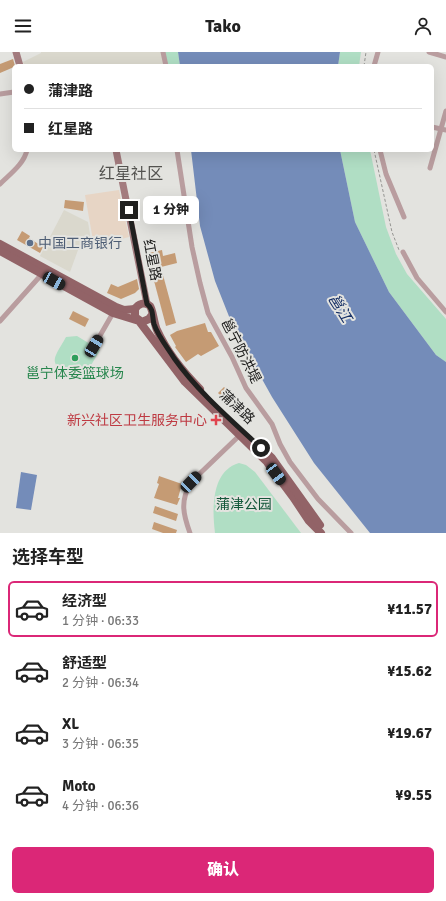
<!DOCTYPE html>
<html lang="zh">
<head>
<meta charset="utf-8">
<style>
	:root { --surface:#fff; --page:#f6f6f6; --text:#222; --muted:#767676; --line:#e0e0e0; --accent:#db2777 }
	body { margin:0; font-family:Signika,"Noto Sans SC",sans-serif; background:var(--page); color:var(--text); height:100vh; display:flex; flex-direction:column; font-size:15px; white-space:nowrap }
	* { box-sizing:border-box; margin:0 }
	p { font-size:13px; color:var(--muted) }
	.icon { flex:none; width:22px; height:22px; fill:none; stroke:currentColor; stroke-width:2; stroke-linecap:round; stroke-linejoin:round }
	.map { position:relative; height:481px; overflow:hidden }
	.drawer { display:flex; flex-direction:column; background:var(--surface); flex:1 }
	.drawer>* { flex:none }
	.guide { position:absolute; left:12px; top:12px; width:422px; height:88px; border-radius:6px; box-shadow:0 4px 16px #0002; display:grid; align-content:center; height:88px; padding:0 12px; background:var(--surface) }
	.end { position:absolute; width:18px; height:18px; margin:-9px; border:5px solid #20201f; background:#fff; box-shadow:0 0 0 2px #fff }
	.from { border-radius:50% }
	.bubble { position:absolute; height:28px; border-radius:6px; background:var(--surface); box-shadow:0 4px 16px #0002; font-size:13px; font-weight:800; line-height:28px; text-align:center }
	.car { position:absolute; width:12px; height:24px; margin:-12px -6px; border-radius:5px; box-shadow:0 0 3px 1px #0007; background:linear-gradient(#222 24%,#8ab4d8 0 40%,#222 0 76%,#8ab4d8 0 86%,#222 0) }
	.guide b { display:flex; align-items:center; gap:14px; height:38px; font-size:15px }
	.guide b+b { border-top:1px solid var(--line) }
	.guide i { width:10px; height:10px; background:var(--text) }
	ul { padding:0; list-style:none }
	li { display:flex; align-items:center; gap:12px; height:56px; margin:0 8px 6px; padding:0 4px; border:2px solid transparent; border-radius:6px }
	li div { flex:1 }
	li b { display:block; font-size:15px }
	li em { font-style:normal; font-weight:800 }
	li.on { border-color:var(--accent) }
	li>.icon { width:36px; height:36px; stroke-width:1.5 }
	h2 { padding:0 12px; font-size:18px; line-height:48px }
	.action { display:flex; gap:8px; margin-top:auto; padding:8px 12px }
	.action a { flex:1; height:46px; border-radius:6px; background:var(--accent); color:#fff; font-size:16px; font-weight:800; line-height:46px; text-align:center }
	header { display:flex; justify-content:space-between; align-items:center; height:52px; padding:0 12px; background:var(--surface); font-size:18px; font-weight:800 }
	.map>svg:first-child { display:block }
	.built { fill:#dad8cd }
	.education { fill:#e7d5c5 }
	.green { fill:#b0dec4 }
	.water { fill:#748cb9 }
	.building { fill:#c59b74 }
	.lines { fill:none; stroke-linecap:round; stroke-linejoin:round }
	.path { stroke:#959592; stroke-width:1; stroke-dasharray:3 2; stroke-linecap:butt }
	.street { stroke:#b99d9f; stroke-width:5 }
	.secondary { stroke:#a37b7e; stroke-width:7 }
	.primary { stroke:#926367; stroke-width:8 }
	.route { stroke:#20201f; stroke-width:5 }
	.service-dot { fill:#5c6f8a; stroke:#e3e3df; stroke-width:1.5 }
	.leisure-dot { fill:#2e9e5b; stroke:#e3e3df; stroke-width:1.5 }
	.health-dot { fill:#e0444e; stroke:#e3e3df; stroke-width:1.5 }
	.labels { text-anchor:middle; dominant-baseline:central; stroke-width:4; stroke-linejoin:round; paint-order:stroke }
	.service-label { font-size:14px; fill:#4e5e75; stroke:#e3e3df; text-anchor:start }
	.street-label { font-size:14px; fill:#20201f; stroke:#e3e3df }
	.leisure-label { font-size:14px; fill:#27864d; stroke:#e3e3df }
	.health-label { font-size:14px; fill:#be3a42; stroke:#e3e3df; text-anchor:end }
	.park-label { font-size:14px; fill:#14573a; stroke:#e3e3df }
	.water-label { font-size:15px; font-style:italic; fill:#142e65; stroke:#e3e3df }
	.quarter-label { font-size:16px; fill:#545350; stroke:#e3e3df }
</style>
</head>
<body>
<header><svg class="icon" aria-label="menu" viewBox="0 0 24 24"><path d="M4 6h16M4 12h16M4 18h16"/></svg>Tako<svg class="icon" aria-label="person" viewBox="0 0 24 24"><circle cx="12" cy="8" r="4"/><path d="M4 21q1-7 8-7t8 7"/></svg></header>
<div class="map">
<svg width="446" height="481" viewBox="0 0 446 481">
	<rect width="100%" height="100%" fill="#e3e3df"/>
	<g class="built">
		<polygon points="41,0 161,0 164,14 24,14 23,10 41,1"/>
		<polygon points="64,158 88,170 92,194 78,198 70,220 40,204"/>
	</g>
	<polygon class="education" points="119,138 129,185 94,194 85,143"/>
	<g class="green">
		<polygon points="163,0 178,0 180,14 166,14"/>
		<polygon points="340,0 361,0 359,14 338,14"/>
		<polygon points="340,98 370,98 386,175 396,202 407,222 446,267 446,310 436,303 389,240 355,170"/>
		<path d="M77 284 100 298 87 320 72 327C48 309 52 310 66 285Z"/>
		<path d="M239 411 246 413 255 420 301 481H215C212 457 211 419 239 411Z"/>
	</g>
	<g class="water">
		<polygon points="178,0 340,0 338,14 180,14"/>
		<polygon points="191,98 340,98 355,170 389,240 436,303 446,310 446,481 370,481 314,411 272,345 234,277 215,229 200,174"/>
		<polygon points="21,420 37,423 31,458 16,456"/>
	</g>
	<g class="building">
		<polygon points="13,7 15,14 14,15 0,21 0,12"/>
		<polygon points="65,148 84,150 83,159 64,156"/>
		<polygon points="22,179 30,184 29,186 43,195 40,201 17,188"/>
		<polygon points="162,198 163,204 175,201 177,211 153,217 149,201"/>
		<polygon points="163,223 176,271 166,274 153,225"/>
		<polygon points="137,227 139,237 135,241 121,247 107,241 111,232 118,235"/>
		<polygon points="73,259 89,267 85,275 69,267"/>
		<polygon points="205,271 208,280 211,280 219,294 201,304 198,302 186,310 175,295 176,294 170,283 177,279"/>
		<polygon points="224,335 239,349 233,356 218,341"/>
		<polygon points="159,424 182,432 178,446 180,446 177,453 154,446 159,432 157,431"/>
		<polygon points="155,454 178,462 176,469 153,461"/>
		<polygon points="154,470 177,478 176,481 163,481 152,477"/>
	</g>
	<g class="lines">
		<g class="path">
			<polyline points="364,14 366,0"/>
			<polyline points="374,98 392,180 399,198"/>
		</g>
		<g class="street">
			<polyline points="163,0 166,14"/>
			<polyline points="429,0 446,5"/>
			<polyline points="374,14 378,0"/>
			<polyline points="0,42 14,40"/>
			<polyline points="432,75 446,78"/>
			<polyline points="177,98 192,195 200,231 208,261 232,305 246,336 272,372 280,392 290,410 318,447 351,481"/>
			<polyline points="380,98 386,122 404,165"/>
			<polyline points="430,116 446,59"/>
			<path d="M0 132C10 122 24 112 27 98"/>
			<polyline points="403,200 417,226 446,260"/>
			<polyline points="0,269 42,222"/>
			<polyline points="94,294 113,261"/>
			<path d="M190 481C183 462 180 449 191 430L240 383"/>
		</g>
		<g class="secondary">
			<polyline points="16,0 20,14"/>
			<polyline points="116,98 147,252"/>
		</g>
		<g class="primary">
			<polyline points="0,192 116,255 124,258 135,257"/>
			<polyline points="0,199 113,261 139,269 185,330 267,410 293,445 309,469 321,481"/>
			<path d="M152 263 149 267 142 270 135 265V257C138 252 145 249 150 254 153 258 154 272 157 278 167 300 183 320 200 337"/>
			<polyline points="259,394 272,406 320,473"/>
		</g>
	</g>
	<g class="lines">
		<path class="route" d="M129 158 147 252C154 257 152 265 154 272 158 284 167 295 174 306 198 340 231 368 261 396"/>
	</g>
	<circle class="service-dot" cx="30" cy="191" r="4"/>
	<circle class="leisure-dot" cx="75" cy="306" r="4"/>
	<path class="health-dot" d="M214 362h4v4h4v4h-4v4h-4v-4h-4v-4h4z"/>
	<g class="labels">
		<g class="service-label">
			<text x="38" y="191">中国工商银行</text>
		</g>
		<g class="street-label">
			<text transform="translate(152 208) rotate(79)">红星路</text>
			<text transform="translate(241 299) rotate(63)">邕宁防洪堤</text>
			<text transform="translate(237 355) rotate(44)">蒲津路</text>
		</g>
		<g class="leisure-label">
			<text x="75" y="321">邕宁体委篮球场</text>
		</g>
		<g class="health-label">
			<text x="207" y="368">新兴社区卫生服务中心</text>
		</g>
		<g class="park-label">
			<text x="244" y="452">蒲津公园</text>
		</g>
		<g class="water-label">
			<text transform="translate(340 256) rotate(58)">邕江</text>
		</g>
		<g class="quarter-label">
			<text x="131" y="122">红星社区</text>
		</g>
	</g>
</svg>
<i class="end from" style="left:261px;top:396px"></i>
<i class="end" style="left:129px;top:158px"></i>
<div class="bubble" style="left:143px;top:144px;width:56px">1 分钟</div>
<i class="car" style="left:54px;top:229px;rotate:119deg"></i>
<i class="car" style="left:94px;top:294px;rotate:31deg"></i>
<i class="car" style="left:276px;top:422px;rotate:143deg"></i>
<i class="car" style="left:191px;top:430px;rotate:44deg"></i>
<div class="guide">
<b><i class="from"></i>蒲津路</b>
<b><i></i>红星路</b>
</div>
</div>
<section class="drawer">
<h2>选择车型</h2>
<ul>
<li class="on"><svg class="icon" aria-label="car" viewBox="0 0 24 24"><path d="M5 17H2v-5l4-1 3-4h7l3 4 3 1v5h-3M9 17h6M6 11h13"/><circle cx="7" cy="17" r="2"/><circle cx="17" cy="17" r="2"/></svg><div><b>经济型</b><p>1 分钟 · 06:33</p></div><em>¥11.57</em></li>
<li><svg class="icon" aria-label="car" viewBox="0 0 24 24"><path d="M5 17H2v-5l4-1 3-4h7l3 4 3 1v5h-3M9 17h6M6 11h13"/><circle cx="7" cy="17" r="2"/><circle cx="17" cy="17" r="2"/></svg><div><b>舒适型</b><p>2 分钟 · 06:34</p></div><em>¥15.62</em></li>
<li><svg class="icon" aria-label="car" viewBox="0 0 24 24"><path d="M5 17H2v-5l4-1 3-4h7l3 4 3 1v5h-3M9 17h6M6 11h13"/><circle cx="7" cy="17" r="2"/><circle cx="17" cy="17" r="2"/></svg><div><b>XL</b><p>3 分钟 · 06:35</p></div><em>¥19.67</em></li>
<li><svg class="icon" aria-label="car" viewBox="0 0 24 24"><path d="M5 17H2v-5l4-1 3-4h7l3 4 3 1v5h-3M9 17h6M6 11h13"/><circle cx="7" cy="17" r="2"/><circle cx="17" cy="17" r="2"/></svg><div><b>Moto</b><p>4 分钟 · 06:36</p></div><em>¥9.55</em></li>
</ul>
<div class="action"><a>确认</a></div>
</section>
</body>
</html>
